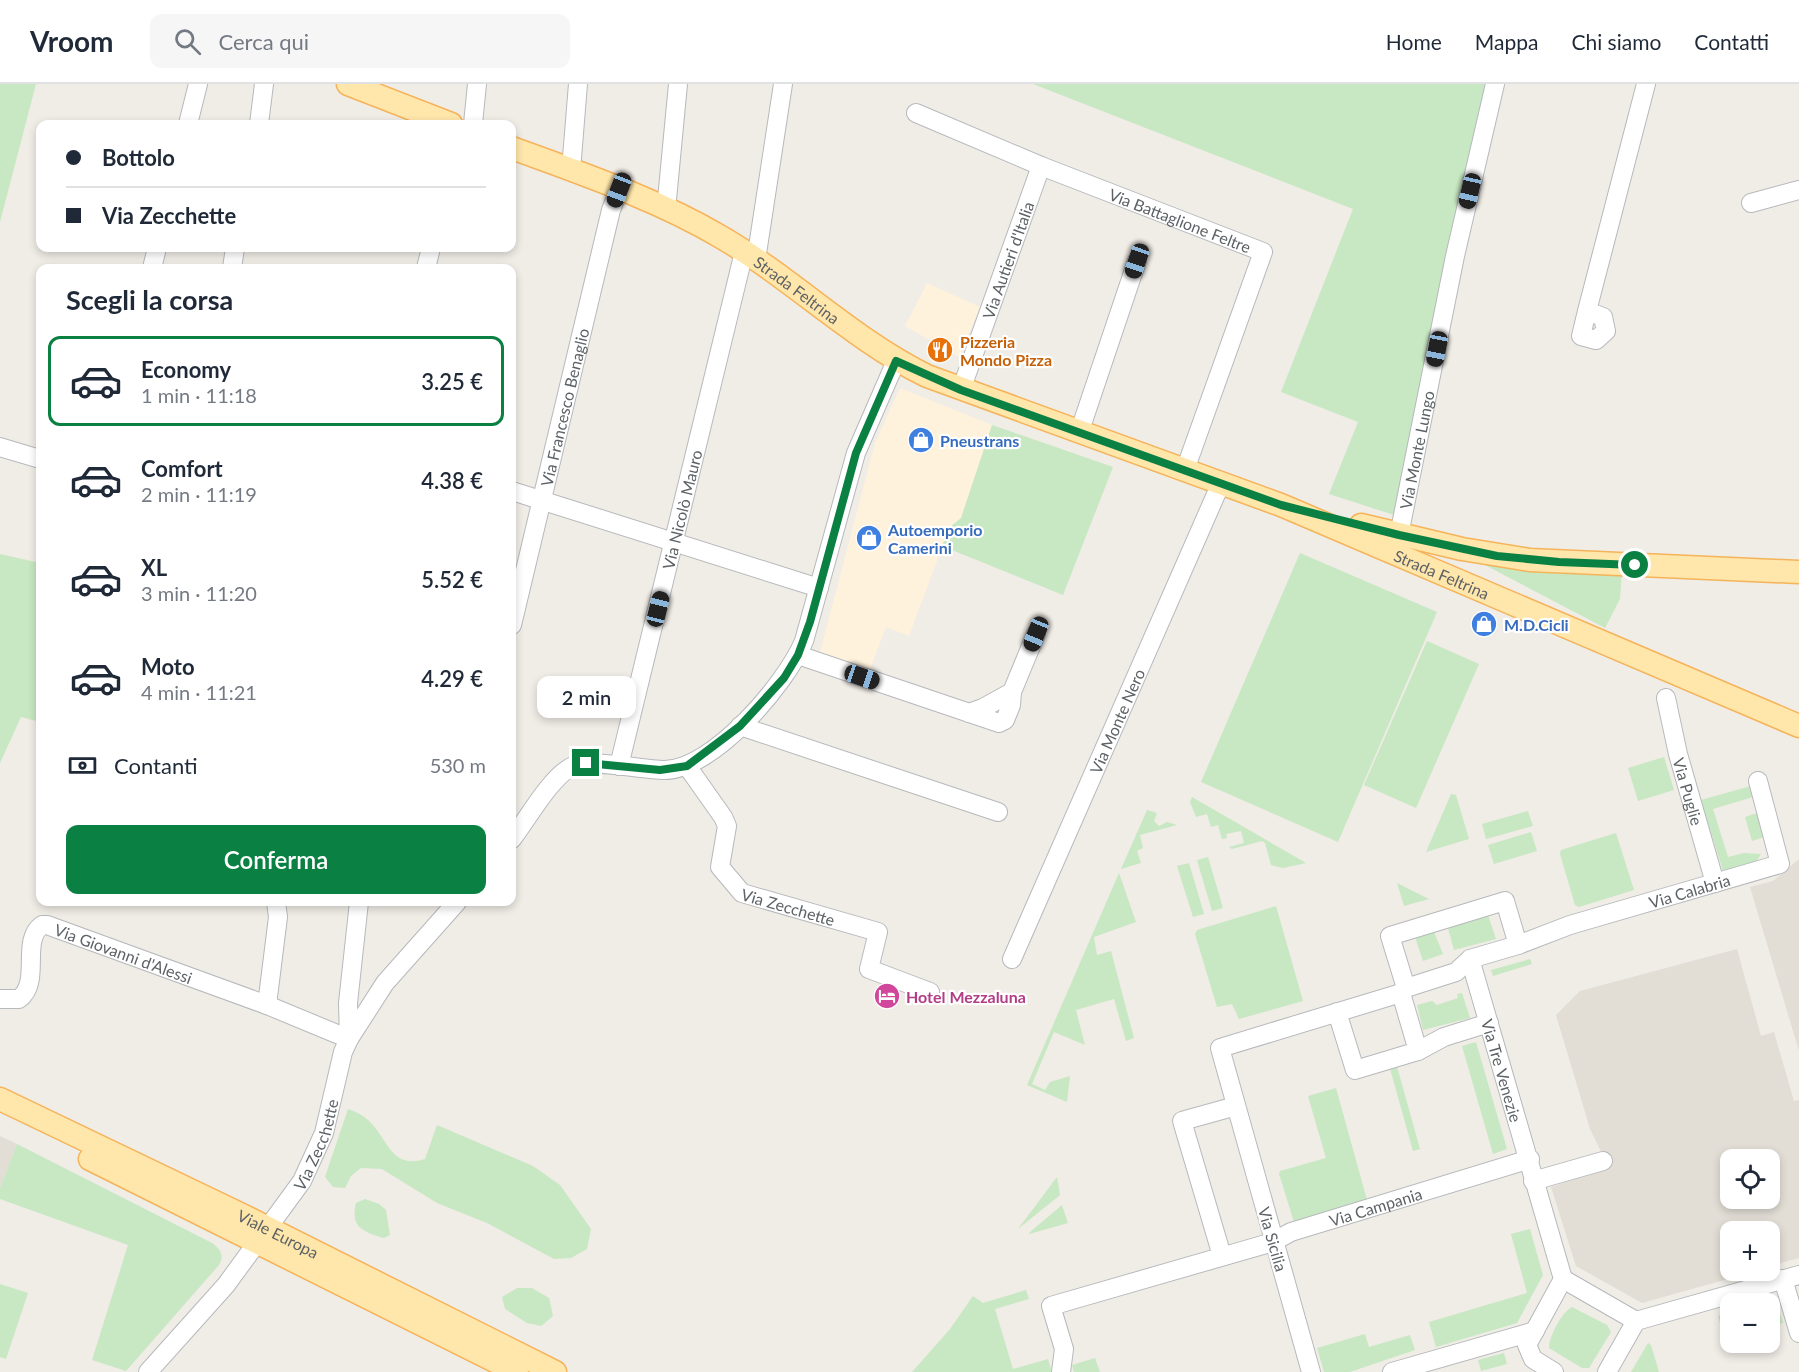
<!DOCTYPE html>
<html lang="it">
<head>
<meta charset="utf-8">
<style>
	:root { --surface:#fff; --page:#f6f6f7; --text:#1f2937; --muted:#747a83; --line:#e0e1e3; --accent:#0b8043 }
	body { margin:0; font-family:Lato,sans-serif; background:var(--page); color:var(--text); height:100vh; display:flex; flex-direction:column; font-size:22px; white-space:nowrap }
	* { box-sizing:border-box; margin:0 }
	p { font-size:20px; color:var(--muted) }
	.icon { flex:none; width:33px; height:33px; fill:none; stroke:currentColor; stroke-width:2; stroke-linecap:round; stroke-linejoin:round }
	.map { position:relative; flex:1; overflow:hidden }
	.panel { position:absolute; left:36px; top:180px; width:480px; height:642px; display:flex; flex-direction:column; background:var(--surface); border-radius:12px; box-shadow:0 3px 9px #0003 }
	.panel>* { flex:none }
	.banner { position:absolute; left:36px; top:36px; width:480px; height:132px; border-radius:12px; box-shadow:0 3px 9px #0003; display:grid; align-content:center; height:132px; padding:0 30px; background:var(--surface) }
	.buttons { position:absolute; left:1720px; top:1065px; display:grid; gap:12px }
	.buttons a { display:grid; place-items:center; width:60px; height:60px; border-radius:12px; background:var(--surface); box-shadow:0 3px 9px #0003; font-size:30px }
	.end { position:absolute; width:27px; height:27px; margin:-14px; border:8px solid #0b8043; background:#fff; box-shadow:0 0 0 3px #fff }
	.from { border-radius:50% }
	.bubble { position:absolute; height:42px; border-radius:12px; background:var(--surface); box-shadow:0 3px 9px #0003; font-size:20px; font-weight:600; line-height:42px; text-align:center }
	.car { position:absolute; width:18px; height:36px; margin:-18px -9px; border-radius:8px; box-shadow:0 0 4px 2px #0007; background:linear-gradient(#222 24%,#8ab4d8 0 40%,#222 0 76%,#8ab4d8 0 86%,#222 0) }
	.banner b { display:flex; align-items:center; gap:21px; height:57px; font-size:22px }
	.banner b+b { border-top:2px solid var(--line) }
	.banner i { width:15px; height:15px; background:var(--text) }
	ul { padding:0; list-style:none }
	li { display:flex; align-items:center; gap:18px; height:90px; margin:0 12px 9px; padding:0 18px; border:3px solid transparent; border-radius:12px }
	li div { flex:1 }
	li b { display:block; font-size:22px }
	li em { font-style:normal; font-weight:600 }
	li.selected { border-color:var(--accent) }
	li>.icon { width:54px; height:54px; stroke-width:1.5 }
	h2 { padding:0 30px; font-size:27px; line-height:72px }
	.pay { display:flex; align-items:center; gap:15px; height:66px; padding:0 30px; font-size:22px }
	.pay p { margin-inline-start:auto }
	.cta { display:flex; gap:12px; margin-top:auto; padding:12px 30px }
	.cta a { flex:1; height:69px; border-radius:12px; background:var(--accent); color:#fff; font-size:24px; font-weight:600; line-height:69px; text-align:center }
	header { display:flex; align-items:center; gap:36px; box-sizing:border-box; height:84px; padding:0 30px; background:var(--surface); border-bottom:2px solid var(--line) }
	header strong { font-size:28px }
	nav { display:flex; gap:33px; margin-inline-start:auto; font-size:21px }
	.search { width:420px; height:54px; background:var(--page); display:flex; align-items:center; gap:15px; box-sizing:border-box; padding:0 21px; border-radius:12px; color:var(--muted); font-size:22px }
	.map>svg:first-child { display:block }
	.commercial { fill:#fff2dc }
	.education { fill:#e2ded6; fill-rule:evenodd }
	.green { fill:#c7e8c2 }
	.lines { fill:none; stroke-linecap:round; stroke-linejoin:round }
	.minor-casing { stroke:#b6b9bc; stroke-width:20 }
	.major-casing { stroke:#f5b35a; stroke-width:25 }
	.minor { stroke:#fff; stroke-width:18 }
	.major { stroke:#ffe6ab; stroke-width:22 }
	.route { stroke:#0b8043; stroke-width:8 }
	.labels { text-anchor:middle; dominant-baseline:central; stroke-width:4.5; stroke-linejoin:round; paint-order:stroke }
	.street-label { font-size:16px; fill:#5d6266; stroke:#fff }
	.food-label { font-size:16px; font-weight:bold; fill:#c56008; stroke:#fff; text-anchor:start }
	.shop-label { font-size:16px; font-weight:bold; fill:#366cbe; stroke:#fff; text-anchor:start }
	.hotel-label { font-size:16px; font-weight:bold; fill:#b23c85; stroke:#fff; text-anchor:start }
</style>
</head>
<body>
<header>
<strong>Vroom</strong>
<div class="search"><svg class="icon" aria-label="search" viewBox="0 0 24 24"><circle cx="10" cy="10" r="6"/><path d="M15 15l6 6"/></svg>Cerca qui</div>
<nav><a>Home</a><a>Mappa</a><a>Chi siamo</a><a>Contatti</a></nav>
</header>
<div class="map">
<svg width="1799" height="1288" viewBox="0 0 1799 1288">
	<rect width="100%" height="100%" fill="#f0ece6"/>
	<g class="commercial">
		<polygon points="927,199 980,223 959,273 905,242"/>
		<polygon points="900,304 992,341 961,434 947,450 909,552 886,543 869,588 820,568 875,359"/>
	</g>
	<g class="education">
		<polygon points="1799,775 1799,967 1750,803 1773,797"/>
		<path d="M1737 865 1761 952 1774 948 1794 1017 1799 1016V1174L1770 1182V1148H1731V1186L1756 1187 1642 1219 1576 1182 1551 1103 1609 1084 1590 1045 1556 931 1580 907ZM1731 1076H1770V1114H1731Z"/>
		<polygon points="0,1052 17,1060 0,1104"/>
	</g>
	<g class="green">
		<polygon points="0,0 36,0 0,138"/>
		<polygon points="1033,0 1489,0 1394,431 1329,410 1358,338 1281,308 1353,125"/>
		<polygon points="992,341 1113,383 1063,511 942,462 950,443 961,434"/>
		<polygon points="1300,469 1437,528 1338,758 1201,698"/>
		<polygon points="0,470 40,479 40,638 21,633 0,679"/>
		<polygon points="1487,478 1622,485 1620,515 1605,544 1485,481"/>
		<polygon points="1427,557 1479,580 1416,724 1364,701"/>
		<polygon points="1664,673 1674,706 1638,717 1628,684"/>
		<polygon points="1751,702 1753,713 1713,725 1728,773 1744,769 1761,770 1756,778 1723,787 1701,716"/>
		<polygon points="1451,710 1456,711 1469,755 1426,768"/>
		<polygon points="1192,713 1306,779 1283,784 1271,781 1265,759 1262,757 1232,765 1229,763 1244,759 1241,747 1226,750 1227,754 1222,755 1218,741 1211,743 1207,730 1196,733 1190,718"/>
		<polygon points="1147,726 1157,729 1154,737 1159,742 1167,738 1177,741 1140,751 1143,764 1137,767 1141,779 1121,785"/>
		<polygon points="1528,727 1533,742 1486,755 1482,740"/>
		<polygon points="1757,729 1764,753 1752,757 1745,733"/>
		<polygon points="1531,748 1537,767 1494,780 1488,761"/>
		<polygon points="1616,749 1634,806 1579,823 1575,821 1560,770 1561,766"/>
		<polygon points="1208,773 1223,824 1212,827 1197,776"/>
		<polygon points="1189,779 1204,830 1193,833 1177,782"/>
		<polygon points="1119,789 1136,838 1094,853 1097,871 1111,867 1134,954 1126,957 1114,915 1076,926 1085,961 1054,948 1032,1000 1045,1006 1050,998 1070,992 1067,1018 1027,1001"/>
		<polygon points="1397,799 1429,815 1404,822"/>
		<polygon points="1276,822 1303,917 1239,935 1232,920 1217,923 1195,850 1197,846"/>
		<polygon points="1488,831 1496,855 1454,866 1448,844"/>
		<polygon points="1434,848 1443,870 1423,877 1415,853"/>
		<polygon points="1530,875 1532,880 1493,892 1491,886"/>
		<polygon points="1462,909 1470,934 1423,946 1417,921 1432,917 1437,921 1458,914 1457,910"/>
		<polygon points="1476,958 1507,1065 1493,1070 1462,962"/>
		<polygon points="1396,979 1420,1065 1413,1067 1389,981"/>
		<polygon points="1336,1004 1367,1116 1294,1138 1279,1090 1280,1087 1326,1074 1308,1012"/>
		<path d="M348 1025C357 1028 365 1032 372 1040 389 1059 393 1085 425 1075L437 1041 533 1082 560 1101 591 1145 587 1165 571 1174 554 1175 487 1139 437 1119 382 1085 361 1084 351 1092 345 1104 333 1103 325 1093Z"/>
		<path d="M17 1060 212 1159C220 1165 225 1171 219 1181L126 1287 92 1276 128 1161 0 1115V1104Z"/>
		<polygon points="1057,1093 1060,1111 1018,1145"/>
		<path d="M365 1115 379 1120 386 1126 390 1151 384 1154C363 1148 350 1143 356 1119Z"/>
		<polygon points="1062,1121 1068,1139 1029,1150 1029,1149"/>
		<polygon points="1530,1145 1543,1191 1517,1239 1436,1263 1429,1238 1527,1209 1511,1150"/>
		<polygon points="0,1200 28,1209 6,1275 0,1273"/>
		<polygon points="517,1204 532,1204 549,1214 553,1232 541,1242 527,1239 505,1225 502,1213"/>
		<polygon points="1026,1206 1029,1215 995,1225 1013,1285 1048,1275 1052,1288 912,1288 950,1245 973,1212 983,1219"/>
		<polygon points="1775,1215 1783,1239 1770,1242 1770,1220 1760,1219"/>
		<path d="M1572 1223 1607 1241 1611 1248 1589 1284H1582L1549 1264C1549 1252 1562 1228 1572 1223Z"/>
		<polygon points="1731,1228 1731,1258 1738,1259 1727,1263 1718,1232"/>
		<polygon points="1365,1250 1369,1263 1410,1251 1415,1266 1350,1288 1324,1288 1317,1264"/>
		<polygon points="1648,1259 1651,1261 1659,1288 1631,1288"/>
		<polygon points="1504,1269 1507,1280 1481,1287 1478,1276"/>
		<polygon points="1095,1274 1100,1288 1074,1288 1072,1281"/>
	</g>
	<g class="lines">
		<g class="minor-casing">
			<g id="minor">
				<path id="s1" d="M916 29 1041 82 1263 168 1185 386"/>
				<polyline points="188,40 198,0"/>
				<polyline points="259,40 264,0"/>
				<polyline points="473,40 477,0"/>
				<polyline points="571,86 578,0"/>
				<polyline points="1751,119 1799,106"/>
				<polyline points="666,126 678,0"/>
				<polyline points="756,176 783,0"/>
				<polyline points="152,184 157,164"/>
				<polyline points="232,184 235,164"/>
				<polyline points="426,184 431,164"/>
				<polyline points="1587,227 1603,233 1606,247 1596,256 1581,252 1587,227 1646,0"/>
				<path id="s2" d="M961 306 1041 82"/>
				<polyline points="1079,349 1137,177"/>
				<polyline points="0,363 40,375"/>
				<polyline points="512,407 819,504"/>
				<path id="s3" d="M1399 451 1455 172 1495 0"/>
				<path id="s4" d="M512 541 611 126 619 106"/>
				<polyline points="798,571 999,639 1005,636 1011,621 1012,608 1036,550"/>
				<path id="s5" d="M1666 614 1678 670 1715 799"/>
				<polyline points="969,629 983,624 1012,608"/>
				<polyline points="740,642 998,728"/>
				<path id="s6" d="M619 682 744 168"/>
				<path id="s7" d="M687 682 723 733 727 742 720 783 742 809 878 848 869 885 930 908"/>
				<path d="M512 755C527 736 551 692 573 682 590 674 642 686 664 686 713 686 786 600 804 557L856 369 896 277"/>
				<polygon points="1505,817 1518,861 1470,875 1456,888 1406,904 1390,852"/>
				<path id="s8" d="M1518 861 1570 841 1780 780 1758 697"/>
				<path id="s9" d="M1012 875 1221 399"/>
				<path id="s10" d="M1470 875 1563 1195"/>
				<polyline points="1401,909 1418,967"/>
				<path id="s11" d="M0 915H19C42 898 20 857 42 841H47L267 921 349 955 348 919 359 818"/>
				<polyline points="267,921 278,833 276,818"/>
				<polyline points="1337,928 1355,986 1418,967 1444,953 1489,939"/>
				<polyline points="1533,1097 1603,1077"/>
				<polyline points="1222,1172 1182,1037 1236,1022"/>
				<polyline points="1563,1195 1636,1237"/>
				<polyline points="1783,1195 1799,1249"/>
				<polyline points="1636,1237 1799,1191"/>
				<path id="s12" d="M148 1288 226 1201 302 1097 324 1049 343 968 349 955 385 899 457 818"/>
				<path id="s13" d="M1061 1288 1064 1265 1051 1222 1273 1158 1291 1148 1530 1075"/>
				<polyline points="1311,1288 1220,964 1401,909 1406,904"/>
				<polyline points="1392,1288 1535,1247"/>
				<polyline points="1554,1288 1533,1275 1527,1261 1563,1195"/>
				<polyline points="1607,1288 1636,1237"/>
			</g>
		</g>
		<g class="major-casing">
			<g id="major">
				<polyline points="348,0 451,40"/>
				<path id="s14" d="M512 64C580 89 657 115 721 153 793 195 852 255 927 292L1281 421 1799 642"/>
				<polyline points="1361,441 1462,465 1530,476 1799,488"/>
				<path id="s15" d="M0 1015 244 1132 555 1288"/>
				<polyline points="90,1075 517,1288"/>
			</g>
		</g>
		<use href="#minor" class="minor"/>
		<use href="#major" class="major"/>
	</g>
	<g class="lines">
		<polyline class="route" points="586,679 660,686 687,682 740,642 784,594 798,571 810,538 856,369 896,277 961,306 1281,421 1399,451 1497,472 1559,478 1635,481"/>
	</g>
	<defs>
		<g id="restaurant-disc" transform="scale(1.35)"><circle r="9.5" fill="#e8710a" stroke="#fff"/><path d="M-5-6h1v4h1v-4h1v4h1v-4h1v5L-1.5 .5V6h-2V.5L-5-1ZM5-6V6H3V1.5H1.5Q1.5-4 5-6Z" fill="#fff"/></g>
		<g id="shop-disc" transform="scale(1.35)"><circle r="9.5" fill="#3f7fe0" stroke="#fff"/><path d="M-5-2.5h2.3a2.7 3.5 0 0 1 5.4 0H5L5.5 6h-11ZM-1.5-2.5h3a1.5 2.3 0 0 0-3 0Z" fill="#fff"/></g>
		<g id="hotel-disc" transform="scale(1.35)"><circle r="9.5" fill="#d1479c" stroke="#fff"/><path d="M-6-4.5h1.5V1H6V5H4.5V3h-9V5H-6ZM-4 0a1.8 1.8 0 1 1 3.6 0ZM.5 0V-2.5h3Q6-2.5 6 0Z" fill="#fff"/></g>
	</defs>
	<g fill-rule="evenodd">
		<use href="#restaurant-disc" x="940" y="266"/>
		<use href="#shop-disc" x="921" y="356"/>
		<use href="#shop-disc" x="869" y="454"/>
		<use href="#shop-disc" x="1484" y="540"/>
		<use href="#hotel-disc" x="887" y="912"/>
	</g>
	<g class="labels">
		<g class="street-label">
			<text stroke="none"><textPath href="#s1" startOffset="285">Via Battaglione Feltre</textPath></text>
			<text stroke="none"><textPath href="#s2" startOffset="138">Via Autieri d'Italia</textPath></text>
			<text stroke="none"><textPath href="#s14" startOffset="320">Strada Feltrina</textPath></text>
			<text stroke="none"><textPath href="#s4" startOffset="224">Via Francesco Benaglio</textPath></text>
			<text stroke="none"><textPath href="#s3" startOffset="87">Via Monte Lungo</textPath></text>
			<text stroke="none"><textPath href="#s6" startOffset="264">Via Nicolò Mauro</textPath></text>
			<text stroke="none"><textPath href="#s14" startOffset="1028">Strada Feltrina</textPath></text>
			<text stroke="none"><textPath href="#s9" startOffset="260">Via Monte Nero</textPath></text>
			<text stroke="none"><textPath href="#s5" startOffset="96">Via Puglie</textPath></text>
			<text stroke="none"><textPath href="#s8" startOffset="180">Via Calabria</textPath></text>
			<text stroke="none"><textPath href="#s7" startOffset="196">Via Zecchette</textPath></text>
			<text stroke="none"><textPath href="#s11" startOffset="186">Via Giovanni d'Alessi</textPath></text>
			<text stroke="none"><textPath href="#s10" startOffset="116">Via Tre Venezie</textPath></text>
			<text stroke="none"><textPath href="#s12" startOffset="285">Via Zecchette</textPath></text>
			<text stroke="none"><textPath href="#s13" startOffset="408">Via Campania</textPath></text>
			<text stroke="none"><textPath href="#s15" startOffset="309">Viale Europa</textPath></text>
			<text transform="translate(1273 1155) rotate(74)">Via Sicilia</text>
		</g>
		<g class="food-label">
			<text x="960" y="257">Pizzeria<tspan x="960" dy="18">Mondo Pizza</tspan></text>
		</g>
		<g class="shop-label">
			<text x="940" y="356">Pneustrans</text>
			<text x="888" y="445">Autoemporio<tspan x="888" dy="18">Camerini</tspan></text>
			<text x="1504" y="540">M.D.Cicli</text>
		</g>
		<g class="hotel-label">
			<text x="906" y="912">Hotel Mezzaluna</text>
		</g>
	</g>
</svg>
<div class="buttons">
<a><svg class="icon" aria-label="locate" viewBox="0 0 24 24"><circle cx="12" cy="12" r="6"/><path d="M12 2v4M12 18v4M2 12h4M18 12h4"/></svg></a>
<a>+</a>
<a>−</a>
</div>
<i class="end from" style="left:1635px;top:481px"></i>
<i class="end" style="left:586px;top:679px"></i>
<div class="bubble" style="left:537px;top:592px;width:99px">2 min</div>
<i class="car" style="left:619px;top:106px;rotate:201deg"></i>
<i class="car" style="left:1470px;top:107px;rotate:193deg"></i>
<i class="car" style="left:1137px;top:177px;rotate:199deg"></i>
<i class="car" style="left:1437px;top:265px;rotate:191deg"></i>
<i class="car" style="left:658px;top:525px;rotate:14deg"></i>
<i class="car" style="left:1036px;top:550px;rotate:202deg"></i>
<i class="car" style="left:862px;top:593px;rotate:109deg"></i>
<div class="banner">
<b><i class="from"></i>Bottolo</b>
<b><i></i>Via Zecchette</b>
</div>
<section class="panel">
<h2>Scegli la corsa</h2>
<ul>
<li class="selected"><svg class="icon" aria-label="car" viewBox="0 0 24 24"><path d="M5 17H2v-5l4-1 3-4h7l3 4 3 1v5h-3M9 17h6M6 11h13"/><circle cx="7" cy="17" r="2"/><circle cx="17" cy="17" r="2"/></svg><div><b>Economy</b><p>1 min · 11:18</p></div><em>3.25 €</em></li>
<li><svg class="icon" aria-label="car" viewBox="0 0 24 24"><path d="M5 17H2v-5l4-1 3-4h7l3 4 3 1v5h-3M9 17h6M6 11h13"/><circle cx="7" cy="17" r="2"/><circle cx="17" cy="17" r="2"/></svg><div><b>Comfort</b><p>2 min · 11:19</p></div><em>4.38 €</em></li>
<li><svg class="icon" aria-label="car" viewBox="0 0 24 24"><path d="M5 17H2v-5l4-1 3-4h7l3 4 3 1v5h-3M9 17h6M6 11h13"/><circle cx="7" cy="17" r="2"/><circle cx="17" cy="17" r="2"/></svg><div><b>XL</b><p>3 min · 11:20</p></div><em>5.52 €</em></li>
<li><svg class="icon" aria-label="car" viewBox="0 0 24 24"><path d="M5 17H2v-5l4-1 3-4h7l3 4 3 1v5h-3M9 17h6M6 11h13"/><circle cx="7" cy="17" r="2"/><circle cx="17" cy="17" r="2"/></svg><div><b>Moto</b><p>4 min · 11:21</p></div><em>4.29 €</em></li>
</ul>
<div class="pay"><svg class="icon" aria-label="cash" viewBox="0 0 24 24"><path d="M3 7h18v10H3z"/><circle cx="12" cy="12" r="2"/></svg>Contanti<p>530 m</p></div>
<div class="cta"><a>Conferma</a></div>
</section>
</div>
</body>
</html>
